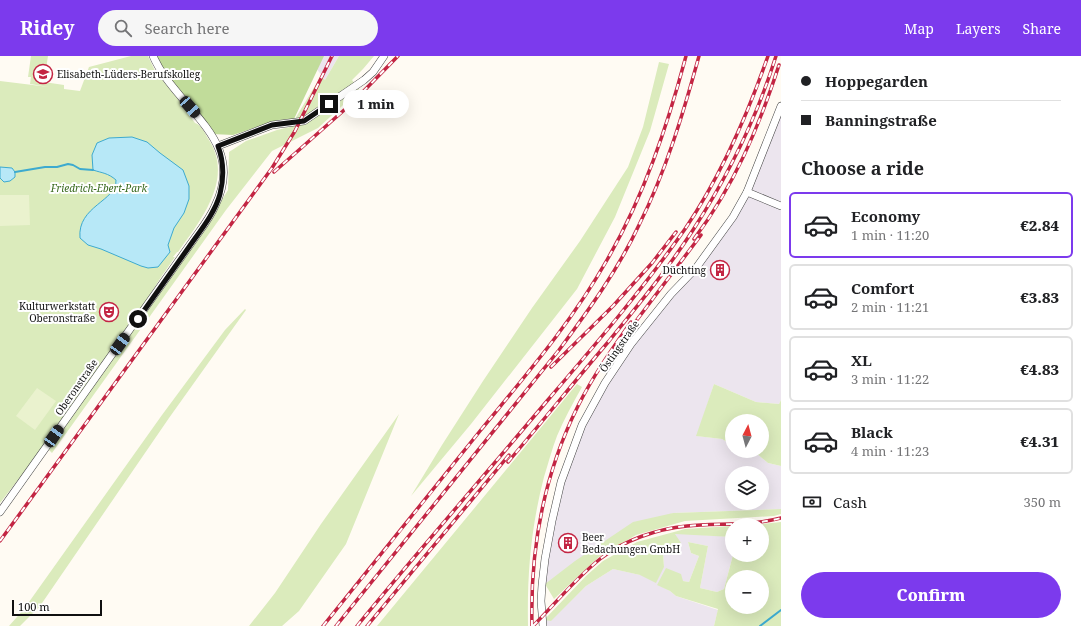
<!DOCTYPE html>
<html lang="en">
<head>
<meta charset="utf-8">
<style>
	:root { --surface:#fff; --page:#f6f6f6; --text:#202124; --muted:#757577; --line:#e0e0e0; --accent:#7c3aed }
	body { margin:0; font-family:"Noto Serif",serif; background:var(--page); color:var(--text); height:100vh; display:flex; flex-direction:column; font-size:15px; white-space:nowrap }
	* { box-sizing:border-box; margin:0 }
	p { font-size:13px; color:var(--muted) }
	.icon { flex:none; width:22px; height:22px; fill:none; stroke:currentColor; stroke-width:2; stroke-linecap:round; stroke-linejoin:round }
	.map { position:relative; flex:1; overflow:hidden }
	.drawer { display:flex; flex-direction:column; background:var(--surface); width:300px }
	.drawer>* { flex:none }
	.top-card { display:grid; align-content:center; height:88px; padding:0 20px; background:var(--surface) }
	.needle { width:26px; rotate:6deg }
	.fabs { position:absolute; left:725px; top:358px; display:grid; gap:8px }
	.fabs a { display:grid; place-items:center; width:44px; height:44px; border-radius:50%; background:var(--surface); box-shadow:0 4px 16px #0002; font-size:20px }
	.scale { position:absolute; left:12px; bottom:10px; width:90px; box-sizing:border-box; padding-left:4px; border:2px solid #101010; border-top:0; font-size:11px; line-height:14px; white-space:nowrap; color:#101010; -webkit-text-stroke:3px #fff; paint-order:stroke }
	.end { position:absolute; width:18px; height:18px; margin:-9px; border:5px solid #101010; background:#fff; box-shadow:0 0 0 2px #fff }
	.from { border-radius:50% }
	.bubble { position:absolute; height:28px; border-radius:14px; background:var(--surface); box-shadow:0 4px 16px #0002; font-size:13px; font-weight:800; line-height:28px; text-align:center }
	.car { position:absolute; width:12px; height:24px; margin:-12px -6px; border-radius:5px; box-shadow:0 0 3px 1px #0007; background:linear-gradient(#222 24%,#8ab4d8 0 40%,#222 0 76%,#8ab4d8 0 86%,#222 0) }
	.top-card b { display:flex; align-items:center; gap:14px; height:38px; font-size:15px }
	.top-card b+b { border-top:1px solid var(--line) }
	.top-card i { width:10px; height:10px; background:var(--text) }
	ul { padding:0; list-style:none }
	li { display:flex; align-items:center; gap:12px; height:66px; margin:0 8px 6px; padding:0 12px; border:2px solid var(--line); border-radius:6px }
	li div { flex:1 }
	li b { display:block; font-size:15px }
	li em { font-style:normal; font-weight:800 }
	li.active { border-color:var(--accent) }
	li>.icon { width:36px; height:36px; stroke-width:1.5 }
	h2 { padding:0 20px; font-size:18px; line-height:48px }
	.pay { display:flex; align-items:center; gap:10px; height:44px; padding:0 20px; font-size:15px }
	.pay p { margin-inline-start:auto }
	.cta { display:flex; gap:8px; margin-top:auto; padding:8px 20px }
	.cta a { flex:1; height:46px; border-radius:24px; background:var(--accent); color:#fff; font-size:16px; font-weight:800; line-height:46px; text-align:center }
	header { display:flex; align-items:center; gap:24px; box-sizing:border-box; height:56px; padding:0 20px; background:var(--accent); color:#fff }
	header strong { font-size:19px }
	nav { display:flex; gap:22px; margin-inline-start:auto; font-size:14px }
	.search { width:280px; height:36px; background:var(--page); display:flex; align-items:center; gap:10px; box-sizing:border-box; padding:0 14px; border-radius:22px; color:var(--muted); font-size:15px }
	main { display:flex; flex:1; min-height:0 }
	.map>svg:first-child { display:block }
	.industrial { fill:#ece5ee; fill-rule:evenodd }
	.green { fill:#dbebbc; fill-rule:evenodd }
	.forest { fill:#c1dc9a }
	.pitch { fill:#eaf2ce }
	.water { fill:#b7e8f7; stroke:#3daacf }
	.lines { fill:none; stroke-linecap:round; stroke-linejoin:round }
	.stream { stroke:#3daacf; stroke-width:2 }
	.minor-casing { stroke:#434343; stroke-width:8 }
	.minor { stroke:#fff; stroke-width:7 }
	.rail-casing { stroke:#c32543; stroke-width:3.5 }
	.rail { stroke:#fff; stroke-width:2; stroke-dasharray:6; stroke-linecap:butt }
	.route { stroke:#101010; stroke-width:5 }
	.labels { text-anchor:middle; dominant-baseline:central; stroke-width:4; stroke-linejoin:round; paint-order:stroke }
	.poi-label { font-size:10px; fill:#101010; stroke:#fff; text-anchor:start }
	.park-label { font-size:10px; font-style:italic; fill:#396a1e; stroke:#fff }
	.street-label { font-size:10px; fill:#101010; stroke:#fff }
</style>
</head>
<body>
<header>
<strong>Ridey</strong>
<div class="search"><svg class="icon" aria-label="search" viewBox="0 0 24 24"><circle cx="10" cy="10" r="6"/><path d="M15 15l6 6"/></svg>Search here</div>
<nav><a>Map</a><a>Layers</a><a>Share</a></nav>
</header>
<main>
<div class="map">
<svg width="781" height="570" viewBox="0 0 781 570">
	<rect width="100%" height="100%" fill="#fffbf3"/>
	<g class="industrial">
		<polygon points="307,0 339,0 325,24"/>
		<path d="M781 52V344L779 348 756 346 714 328 697 380 722 383 732 389V395L756 397 768 407 781 410V453L673 457 545 528 552 463 583 366 633 289 733 161ZM732 417H762V447H732Z"/>
		<polygon points="675,477 732,481 733,499 724,533 717,536 700,532 708,490 688,486 691,497 699,500 689,526 683,525 657,528 670,535 676,540 718,554 714,570 544,570 544,564 551,564 586,530 613,513 640,519 664,511 663,497"/>
	</g>
	<g class="green">
		<path d="M31 0H48L44 26 64 29V33L80 35 89 11 131 0H148L155 15 191 59H189L195 67C202 69 205 78 209 84 234 123 201 164 178 196H177L173 201H175L161 221 104 313 0 447V25L49 31 30 28 31 21H28Z"/>
		<polygon points="339,0 374,0 363,13 352,24 359,33 341,51 318,72 272,95 226,154 52,397 49,394 149,249 208,166 228,134 229,96 246,85 277,74 290,71 321,20 325,24"/>
		<polygon points="659,6 669,8 650,75 615,161 577,233 471,368 411,440 442,389 483,325 532,252 580,185 628,111 643,71"/>
		<polygon points="245,253 246,254 169,362 40,550 20,570 9,570 24,553 162,359 225,274"/>
		<path d="M577 328 582 331C573 347 564 363 557 380 552 393 548 408 544 421 531 471 527 518 528 570H377Z"/>
		<polygon points="714,328 756,346 779,348 781,344 781,410 768,407 756,397 745,395 762,395 762,365 732,365 732,389 722,383 696,380"/>
		<polygon points="399,358 346,488 299,555 282,570 249,570 275,537 321,468"/>
		<polygon points="781,453 781,458 774,460 685,465 636,479 599,501 554,543 545,528 575,505 633,466 673,457"/>
		<path d="M781 466V570H714L718 553 676 540 670 535 657 529 666 512 681 518 683 525 689 526 699 500 691 497 688 486 708 490 700 532 717 536 724 533 733 499H762V469H754ZM732 521H762V551H732Z"/>
		<polygon points="732,470 732,481 675,478 681,487 663,497 664,511 656,527 640,519 613,513 586,530 551,565 544,564 586,520 603,505 637,486 685,473"/>
	</g>
	<polygon class="forest" points="153,0 324,0 294,63 278,64 233,79 212,78"/>
	<g class="pitch">
		<polygon points="0,139 29,139 30,169 0,170"/>
		<polygon points="37,332 56,345 35,374 16,360"/>
	</g>
	<g class="water">
		<path d="M132 81 147 86 160 97 183 114 189 130V143L184 157 174 172 168 189 170 196 158 211 148 212 141 210 101 193 88 189 80 182C77 150 117 145 116 124 108 117 102 117 93 114L92 99 97 87 109 82Z"/>
		<polygon points="0,111 12,112 15,116 15,121 10,125 4,126 0,122"/>
	</g>
	<g class="lines">
		<g class="stream">
			<polyline points="15,116 45,111 57,111 68,108 73,109 80,113 93,114"/>
			<polyline points="760,570 781,554"/>
		</g>
		<g class="minor-casing">
			<g id="minor">
				<polyline points="218,90 272,69 304,65 364,24 373,16 384,0"/>
				<polyline points="747,136 781,150"/>
				<path d="M0 456 194 183C201 173 210 162 215 150 238 103 211 76 182 42 171 29 160 16 153 0"/>
				<polyline points="543,570 541,545 542,529 545,503 552,465 561,426 582,369 605,327 631,288 671,238 696,212 733,161 747,136 781,50"/>
			</g>
		</g>
		<use href="#minor" class="minor"/>
		<g class="rail-casing">
			<g id="rail">
				<polyline points="274,116 351,48 398,0"/>
				<path d="M694 183C734 130 759 71 779 9"/>
				<polyline points="630,273 701,179"/>
				<polyline points="551,311 613,250 652,207 676,176"/>
				<path d="M508 406C542 366 575 325 609 285 638 249 668 213 693 174 728 120 757 61 776 0"/>
				<polyline points="0,485 272,112 295,75 332,0"/>
				<path d="M323 570C376 505 428 440 480 375 525 320 572 266 607 204 644 140 667 71 686 0"/>
				<path d="M336 570 559 294C588 255 618 214 639 169 666 115 683 58 699 0"/>
				<path d="M357 570C419 494 484 420 547 345 595 289 643 233 685 173 721 120 747 60 768 0"/>
				<polyline points="367,570 509,399"/>
				<path d="M532 570C530 494 544 418 578 350 593 320 612 293 631 266"/>
				<path d="M533 570C555 548 575 523 600 503 624 484 657 473 687 470 718 467 751 470 781 462"/>
			</g>
		</g>
		<use href="#rail" class="rail"/>
	</g>
	<g class="lines">
		<path class="route" d="M138 263C155 239 172 215 189 191 200 175 215 157 220 138 224 122 224 106 218 90L272 69 304 65 329 48"/>
	</g>
	<defs>
		<g id="school-ring" transform="scale(1)"><circle r="9.5" fill="#fff" stroke="#c32543" stroke-width="1.5"/><path d="M0-5L7-2L0 1L-7-2ZM-4 1L0 2.5L4 1V4Q0 6-4 4Z" fill="#c32543"/></g>
		<g id="building-ring" transform="scale(1)"><circle r="9.5" fill="#fff" stroke="#c32543" stroke-width="1.5"/><path d="M-4-6H4V6H1V3H-1V6H-4ZM-2.5-4.3h1.7v1.8h-1.7ZM.8-4.3h1.7v1.8H.8ZM-2.5-1h1.7V.8h-1.7ZM.8-1h1.7V.8H.8Z" fill="#c32543"/></g>
		<g id="theatre-ring" transform="scale(1)"><circle r="9.5" fill="#fff" stroke="#c32543" stroke-width="1.5"/><path d="M-5-5.5Q0-4 5-5.5V0Q5 5 0 6Q-5 5-5 0ZM-3.3-2.5H-1v1.5H-3.3ZM1-2.5H3.3v1.5H1ZM-2.8 1Q0 5.5 2.8 1Z" fill="#c32543"/></g>
	</defs>
	<g fill-rule="evenodd">
		<use href="#school-ring" x="43" y="18"/>
		<use href="#building-ring" x="720" y="214"/>
		<use href="#theatre-ring" x="109" y="256"/>
		<use href="#building-ring" x="568" y="487"/>
	</g>
	<g class="labels">
		<g class="poi-label">
			<text x="57" y="18">Elisabeth-Lüders-Berufskolleg</text>
			<text x="706" y="214" text-anchor="end">Düchting</text>
			<text x="95" y="250" text-anchor="end">Kulturwerkstatt<tspan x="95" dy="12">Oberonstraße</tspan></text>
			<text x="582" y="481">Beer<tspan x="582" dy="12">Bedachungen GmbH</tspan></text>
		</g>
		<g class="park-label">
			<text x="99" y="132">Friedrich-Ebert-Park</text>
		</g>
		<g class="street-label">
			<text transform="translate(619 290) rotate(-55)">Östingstraße</text>
			<text transform="translate(76 331) rotate(-55)">Oberonstraße</text>
		</g>
	</g>
</svg>
<div class="fabs">
<a><svg class="needle" viewBox="-14 -14 28 28"><path d="M0-13l5 13h-10z" fill="#e53935"/><path d="M0 13l5-13h-10z" fill="#757577"/></svg></a>
<a><svg class="icon" aria-label="layers" viewBox="0 0 24 24"><path d="M12 4l9 5-9 5-9-5zM3 14l9 5 9-5"/></svg></a>
<a>+</a>
<a>−</a>
</div>
<div class="scale">100 m</div>
<i class="end from" style="left:138px;top:263px"></i>
<i class="end" style="left:329px;top:48px"></i>
<div class="bubble" style="left:343px;top:34px;width:66px">1 min</div>
<i class="car" style="left:190px;top:51px;rotate:139deg"></i>
<i class="car" style="left:120px;top:288px;rotate:36deg"></i>
<i class="car" style="left:54px;top:380px;rotate:35deg"></i>
</div>
<section class="drawer">
<div class="top-card">
<b><i class="from"></i>Hoppegarden</b>
<b><i></i>Banningstraße</b>
</div>
<h2>Choose a ride</h2>
<ul>
<li class="active"><svg class="icon" aria-label="car" viewBox="0 0 24 24"><path d="M5 17H2v-5l4-1 3-4h7l3 4 3 1v5h-3M9 17h6M6 11h13"/><circle cx="7" cy="17" r="2"/><circle cx="17" cy="17" r="2"/></svg><div><b>Economy</b><p>1 min · 11:20</p></div><em>€2.84</em></li>
<li><svg class="icon" aria-label="car" viewBox="0 0 24 24"><path d="M5 17H2v-5l4-1 3-4h7l3 4 3 1v5h-3M9 17h6M6 11h13"/><circle cx="7" cy="17" r="2"/><circle cx="17" cy="17" r="2"/></svg><div><b>Comfort</b><p>2 min · 11:21</p></div><em>€3.83</em></li>
<li><svg class="icon" aria-label="car" viewBox="0 0 24 24"><path d="M5 17H2v-5l4-1 3-4h7l3 4 3 1v5h-3M9 17h6M6 11h13"/><circle cx="7" cy="17" r="2"/><circle cx="17" cy="17" r="2"/></svg><div><b>XL</b><p>3 min · 11:22</p></div><em>€4.83</em></li>
<li><svg class="icon" aria-label="car" viewBox="0 0 24 24"><path d="M5 17H2v-5l4-1 3-4h7l3 4 3 1v5h-3M9 17h6M6 11h13"/><circle cx="7" cy="17" r="2"/><circle cx="17" cy="17" r="2"/></svg><div><b>Black</b><p>4 min · 11:23</p></div><em>€4.31</em></li>
</ul>
<div class="pay"><svg class="icon" aria-label="cash" viewBox="0 0 24 24"><path d="M3 7h18v10H3z"/><circle cx="12" cy="12" r="2"/></svg>Cash<p>350 m</p></div>
<div class="cta"><a>Confirm</a></div>
</section>
</main>
</body>
</html>
